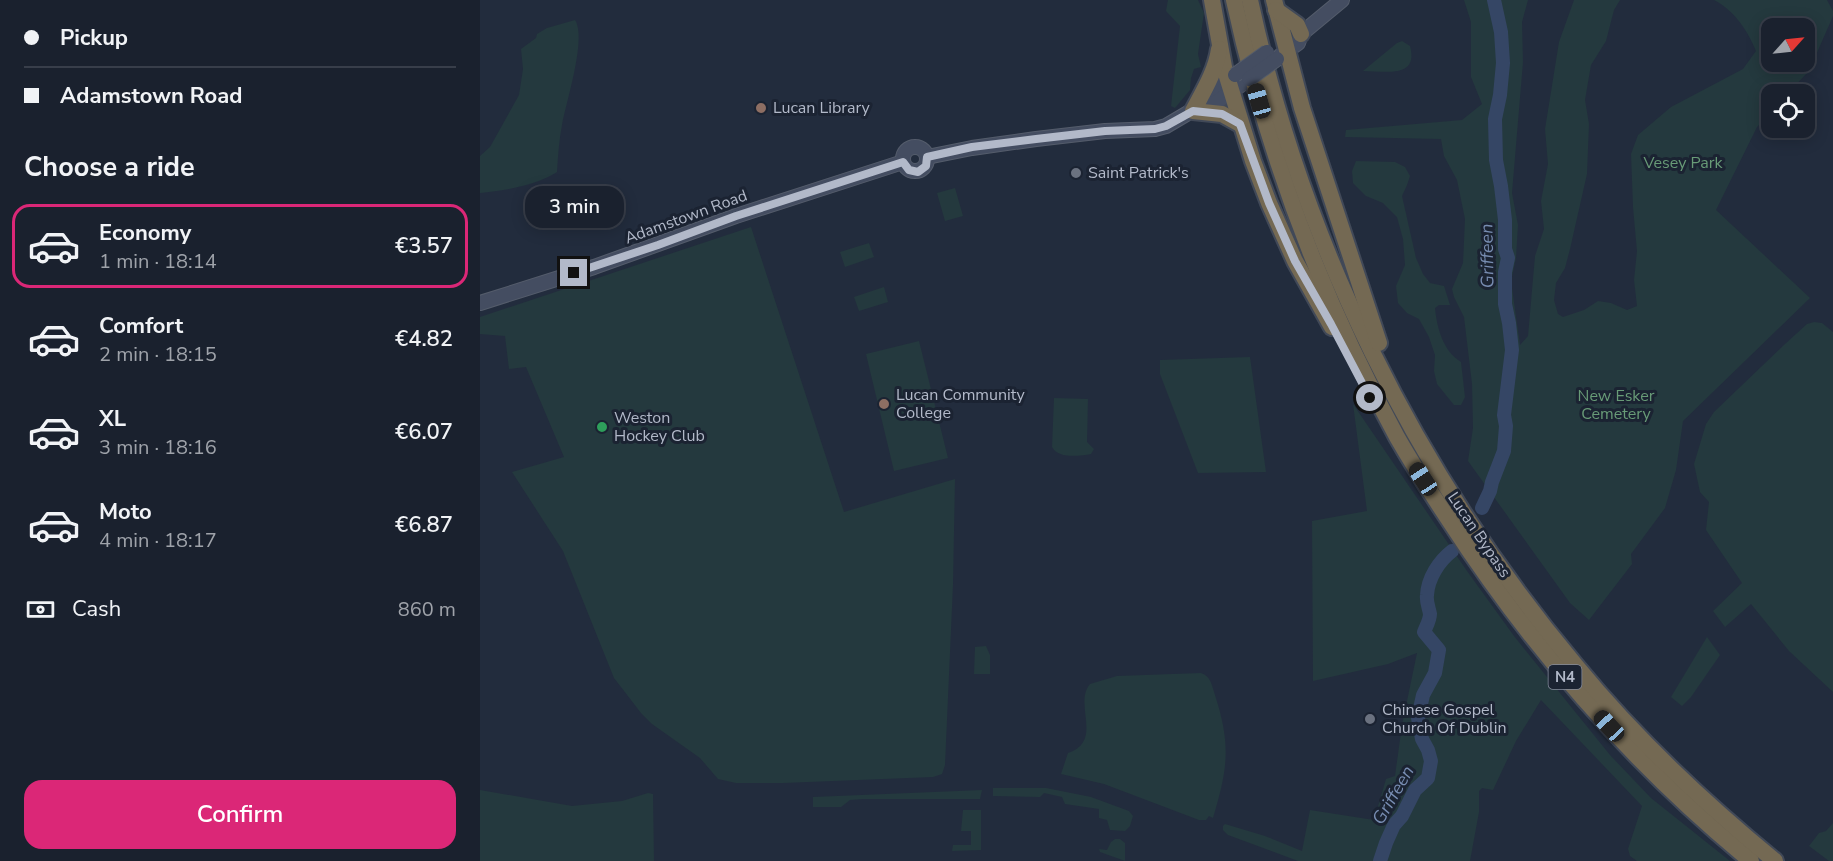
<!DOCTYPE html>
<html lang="en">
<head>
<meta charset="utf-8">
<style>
	:root { --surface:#1a212e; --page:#232936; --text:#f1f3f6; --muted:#9fa3aa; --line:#383e4a; --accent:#db2777 }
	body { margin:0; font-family:"Nunito Sans",sans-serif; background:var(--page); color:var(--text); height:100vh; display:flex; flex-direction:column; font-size:22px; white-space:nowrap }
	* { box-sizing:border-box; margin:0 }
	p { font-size:20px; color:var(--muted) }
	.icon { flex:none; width:33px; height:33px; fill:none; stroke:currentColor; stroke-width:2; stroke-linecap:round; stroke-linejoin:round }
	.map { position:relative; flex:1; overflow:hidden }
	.drawer { display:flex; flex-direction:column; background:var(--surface); width:480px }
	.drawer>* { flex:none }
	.hud { display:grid; align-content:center; height:132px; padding:0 24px; background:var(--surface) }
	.needle { width:39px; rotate:63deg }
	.controls { position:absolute; left:1281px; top:18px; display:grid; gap:12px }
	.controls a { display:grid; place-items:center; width:54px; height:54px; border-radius:12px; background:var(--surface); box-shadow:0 3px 15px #0003,0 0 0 2px var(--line); font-size:30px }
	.end { position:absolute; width:27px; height:27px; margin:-14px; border:8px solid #b2b9c9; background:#111; box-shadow:0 0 0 3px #111 }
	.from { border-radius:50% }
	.bubble { position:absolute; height:42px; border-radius:18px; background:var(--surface); box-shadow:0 3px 15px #0003,0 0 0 2px var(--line); font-size:20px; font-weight:600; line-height:42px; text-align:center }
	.car { position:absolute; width:18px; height:36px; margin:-18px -9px; border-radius:8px; box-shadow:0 0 4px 2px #0007; background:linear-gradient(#222 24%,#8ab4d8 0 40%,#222 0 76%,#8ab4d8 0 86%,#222 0) }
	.hud b { display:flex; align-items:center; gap:21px; height:57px; font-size:22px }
	.hud b+b { border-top:2px solid var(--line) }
	.hud i { width:15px; height:15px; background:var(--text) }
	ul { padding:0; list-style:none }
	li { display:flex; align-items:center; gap:18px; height:84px; margin:0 12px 9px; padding:0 12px; border:3px solid transparent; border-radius:18px }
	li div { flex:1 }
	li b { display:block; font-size:22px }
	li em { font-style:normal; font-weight:600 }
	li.on { border-color:var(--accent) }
	li>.icon { width:54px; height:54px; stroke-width:1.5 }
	h2 { padding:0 24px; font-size:27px; line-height:72px }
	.pay { display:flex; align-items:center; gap:15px; height:66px; padding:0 24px; font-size:22px }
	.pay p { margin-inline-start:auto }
	.cta { display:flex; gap:12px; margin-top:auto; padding:12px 24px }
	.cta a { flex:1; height:69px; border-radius:18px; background:var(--accent); color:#fff; font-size:24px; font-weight:600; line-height:69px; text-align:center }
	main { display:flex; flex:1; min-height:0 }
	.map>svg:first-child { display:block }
	.green { fill:#24393e; fill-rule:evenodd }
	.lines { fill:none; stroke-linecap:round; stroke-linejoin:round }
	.river { stroke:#354665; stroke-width:14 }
	.secondary-casing { stroke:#545c6b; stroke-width:16 }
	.highway-casing { stroke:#414958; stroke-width:20 }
	.secondary { stroke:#444d61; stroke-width:14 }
	.highway { stroke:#746953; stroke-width:16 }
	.secondary-bridge-casing { stroke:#545c6b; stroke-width:16; stroke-linecap:butt }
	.secondary-bridge { stroke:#444d61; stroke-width:14 }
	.route { stroke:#b2b9c9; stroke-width:8 }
	.education-dot { fill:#8d6e63; stroke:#1b2332; stroke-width:2 }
	.worship-dot { fill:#6b7280; stroke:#1b2332; stroke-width:2 }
	.leisure-dot { fill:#2e9e5b; stroke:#1b2332; stroke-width:2 }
	.labels { text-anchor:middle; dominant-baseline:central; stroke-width:6; stroke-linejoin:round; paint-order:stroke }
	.shield { fill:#1b2332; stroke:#858c9c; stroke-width:1.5 }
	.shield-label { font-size:15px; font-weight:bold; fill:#b2b9c9 }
	.poi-label { font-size:16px; fill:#b2b9c9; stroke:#1b2332; text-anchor:start }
	.park-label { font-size:16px; fill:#689b77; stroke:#1b2332 }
	.street-label { font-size:16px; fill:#b2b9c9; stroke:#1b2332 }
	.water-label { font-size:18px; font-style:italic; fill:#788db2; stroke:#1b2332 }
</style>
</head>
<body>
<main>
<section class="drawer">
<div class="hud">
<b><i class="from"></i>Pickup</b>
<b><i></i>Adamstown Road</b>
</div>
<h2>Choose a ride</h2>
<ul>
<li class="on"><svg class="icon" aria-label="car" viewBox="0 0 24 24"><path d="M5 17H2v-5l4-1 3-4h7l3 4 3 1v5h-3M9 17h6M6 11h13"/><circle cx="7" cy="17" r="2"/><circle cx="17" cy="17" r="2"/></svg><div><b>Economy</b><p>1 min · 18:14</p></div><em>€3.57</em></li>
<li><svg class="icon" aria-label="car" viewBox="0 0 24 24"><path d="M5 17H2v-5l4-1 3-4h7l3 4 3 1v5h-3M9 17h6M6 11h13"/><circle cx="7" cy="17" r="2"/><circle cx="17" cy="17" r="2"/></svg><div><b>Comfort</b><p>2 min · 18:15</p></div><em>€4.82</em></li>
<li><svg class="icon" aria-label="car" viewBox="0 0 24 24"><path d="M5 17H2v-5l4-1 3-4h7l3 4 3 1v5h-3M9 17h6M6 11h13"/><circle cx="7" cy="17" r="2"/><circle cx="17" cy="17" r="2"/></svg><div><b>XL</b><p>3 min · 18:16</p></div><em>€6.07</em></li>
<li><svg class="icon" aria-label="car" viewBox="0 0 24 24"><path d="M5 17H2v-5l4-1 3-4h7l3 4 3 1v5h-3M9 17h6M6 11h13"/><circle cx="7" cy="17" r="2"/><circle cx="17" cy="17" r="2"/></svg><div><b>Moto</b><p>4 min · 18:17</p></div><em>€6.87</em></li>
</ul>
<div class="pay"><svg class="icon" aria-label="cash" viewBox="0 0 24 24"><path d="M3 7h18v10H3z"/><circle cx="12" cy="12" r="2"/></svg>Cash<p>860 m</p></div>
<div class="cta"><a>Confirm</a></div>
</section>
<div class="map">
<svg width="1353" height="861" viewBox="0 0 1353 861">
	<rect width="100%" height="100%" fill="#222c3d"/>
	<g class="green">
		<polygon points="688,0 718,0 724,13 718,54 721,67 714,69 711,78 710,90 695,108 691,106 700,26 686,11"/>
		<path d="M984 0H1048L1042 22 1043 62 1032 193 1038 225 1036 258 1031 281 1040 345 1048 336 1055 256 1064 229 1061 201 1068 164 1065 129 1079 42 1094 0H1140L1134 10 1126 41 1111 65 1105 100 1109 124 1107 174 1090 249 1085 268 1076 283 1074 300 1078 314 1083 317 1104 310 1118 301 1131 303 1147 310 1157 306 1154 280 1157 251 1153 207 1151 154 1158 135 1191 107 1263 69 1276 51C1268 31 1254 10 1234 0H1347L1353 11V16L1329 71 1307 94H1292L1291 112 1277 127 1236 210 1330 298 1203 421 1196 470 1185 508 1151 554 1152 564 1109 620 1090 603 988 461 993 428 992 384 984 317 974 297 972 289 983 263 985 219 977 180 964 156 961 139 865 137 866 130 982 120 1002 104 991 77V22ZM1292 28H1324V62H1292Z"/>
		<path d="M95 20C107 38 86 102 82 125 79 140 78 156 77 172 57 185 24 191 0 193V156L10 147 39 95 43 69 41 49 56 38 57 34 67 28Z"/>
		<path d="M922 41 930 46C939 79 905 71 883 71L917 43Z"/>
		<path d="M876 161 915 162 925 167 930 176 927 185 922 196 936 258 943 274 950 283 964 286 970 305H959L955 308C957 328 963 351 981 362L985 397 981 405H974L957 384 954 371 955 355 949 337 939 319 927 313 918 303 916 286 925 265 923 239 917 217 903 203 886 196 873 183 872 171Z"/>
		<polygon points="475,188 483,216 465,221 457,193"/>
		<polygon points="271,227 364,512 475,479 473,585 465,765 462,774 453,777 303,783 256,783 238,779 220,758 172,724 161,713 134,678 83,551 32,472 84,457 46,367 29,369 25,336 0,334 0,317"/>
		<polygon points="389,243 394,257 365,267 360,252"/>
		<polygon points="404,287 408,302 379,311 374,297"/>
		<polygon points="1334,322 1342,323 1353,332 1353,692 1309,651 1271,604 1245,627 1233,611 1262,583 1226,530 1229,502 1220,492 1214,464 1226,424 1234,412 1305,344 1327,324"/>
		<polygon points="439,341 468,458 414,471 386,354"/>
		<polygon points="770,357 786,472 718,473 680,374 680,360"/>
		<path d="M574 398 608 399 607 442 614 449 611 454C600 456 578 459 572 447Z"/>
		<polygon points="873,404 987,571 1034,636 1130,755 1171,798 1250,861 1157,861 1150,856 1148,849 1162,806 1061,700 1036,741 1013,790 1002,788 999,791 999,812 990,861 818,861 748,835 743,830 743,826 745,824 785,836 822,851 830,810 894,820 906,779 915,776 922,725 937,653 908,664 833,681 832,521 887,511"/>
		<polygon points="1227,637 1240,655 1211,697 1202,706 1191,697"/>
		<polygon points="506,646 510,655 510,674 494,674 495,647"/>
		<path d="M721 673C731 676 732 686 735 695 751 745 748 768 733 818L729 816 726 820H719L624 784 581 774 588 753C624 741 593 704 610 684L637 676Z"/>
		<polygon points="513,788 566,788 611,797 649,811 653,816 650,826 645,831 630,830 627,820 619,818 619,809 585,804 582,797 564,793 560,797 513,796"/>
		<polygon points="0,790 92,806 142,801 168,793 173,794 174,861 0,861"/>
		<polygon points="502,790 500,799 383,799 370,800 361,807 333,807 333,797"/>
		<polygon points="483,810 501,810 501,850 472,851 473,845 491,845 491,831 481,831"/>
		<polygon points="1353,823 1353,861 1349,861 1329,846 1339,833 1346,831"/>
		<polygon points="635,839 640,839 645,843 645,861 620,852 619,849 627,850 631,842"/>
	</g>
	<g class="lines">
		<g class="river">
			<polyline points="1002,508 1010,491 1012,482 1024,451 1026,426 1024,415 1032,350 1029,323 1025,304 1025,272 1028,258 1025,249 1025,220 1021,186 1016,160 1015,119 1020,95 1023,63 1021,32 1014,0"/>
			<path d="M900 861 906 843 914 825 922 816 935 790 948 778 951 761 948 750 942 739 938 718 943 695 955 673 959 650 944 632C946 627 950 620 950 614 949 608 946 602 947 595 948 578 959 561 972 551"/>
		</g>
		<g class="secondary-casing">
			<g id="secondary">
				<polyline points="800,56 818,43 821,34 862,0"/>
				<polyline points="725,103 728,94 755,75"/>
				<circle cx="435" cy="159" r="12"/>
				<polyline points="447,157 492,148 556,139 625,131 675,129 686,126 725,103 734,104 769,79"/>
				<polyline points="0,303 114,267 256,216 423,162"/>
			</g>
		</g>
		<g class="highway-casing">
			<g id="highway">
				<polyline points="732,0 744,67 773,161 789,203 815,261 852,327"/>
				<path d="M754 0C787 152 842 300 917 437 933 465 951 493 969 520 1052 648 1153 764 1271 861"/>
				<path d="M770 0C822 244 936 475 1096 666 1155 738 1223 802 1295 861"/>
				<polyline points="794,0 822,108 899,343"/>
				<polyline points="796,10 817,25 821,34"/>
				<path d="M739 49C736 71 723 92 713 111L742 114 760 124"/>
			</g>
		</g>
		<use href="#secondary" class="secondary"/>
		<use href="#highway" class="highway"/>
		<g class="secondary-bridge-casing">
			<g id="secondary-bridge">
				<polyline points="755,75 787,52"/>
				<polyline points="769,79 797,59"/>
			</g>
		</g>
		<use href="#secondary-bridge" class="secondary-bridge"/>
	</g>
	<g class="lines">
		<polyline class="route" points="94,273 178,245 256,216 423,162 429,170 438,172 446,166 447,157 492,147 556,139 625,131 675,129 686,126 713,111 742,114 760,124 789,203 815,261 851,324 890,398"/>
	</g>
	<g class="education-dot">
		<circle cx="281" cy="108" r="6"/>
		<circle cx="404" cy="404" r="6"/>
	</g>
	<g class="worship-dot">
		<circle cx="596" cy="173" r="6"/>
		<circle cx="890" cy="719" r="6"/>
	</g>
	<circle class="leisure-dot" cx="122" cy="427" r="6"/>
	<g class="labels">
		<rect class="shield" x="1068.5" y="665" width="33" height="24" rx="4.5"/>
		<g class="shield-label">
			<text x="1085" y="677">N4</text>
		</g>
		<g class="poi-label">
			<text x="293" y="108">Lucan Library</text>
			<text x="608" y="173">Saint Patrick's</text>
			<text x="416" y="395">Lucan Community<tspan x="416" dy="18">College</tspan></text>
			<text x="134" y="418">Weston<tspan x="134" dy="18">Hockey Club</tspan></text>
			<text x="902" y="710">Chinese Gospel<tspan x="902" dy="18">Church Of Dublin</tspan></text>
		</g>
		<g class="park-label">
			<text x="1203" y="163">Vesey Park</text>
			<text x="1136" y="396">New Esker<tspan x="1136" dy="18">Cemetery</tspan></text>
		</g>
		<g class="street-label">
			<text transform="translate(206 217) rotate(-20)">Adamstown Road</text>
			<text transform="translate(999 535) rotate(56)">Lucan Bypass</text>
		</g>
		<g class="water-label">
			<text transform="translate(1007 256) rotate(-91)">Griffeen</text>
			<text transform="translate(913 795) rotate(-60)">Griffeen</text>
		</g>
	</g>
</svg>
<div class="controls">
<a><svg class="needle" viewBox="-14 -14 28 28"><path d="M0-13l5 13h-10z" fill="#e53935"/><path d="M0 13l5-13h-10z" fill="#9fa3aa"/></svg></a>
<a><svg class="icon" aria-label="locate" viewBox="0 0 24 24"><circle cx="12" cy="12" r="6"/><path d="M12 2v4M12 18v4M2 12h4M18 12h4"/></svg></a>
</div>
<i class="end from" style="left:890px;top:398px"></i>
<i class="end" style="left:94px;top:273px"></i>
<div class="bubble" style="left:45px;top:186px;width:99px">3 min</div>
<i class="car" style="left:779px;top:101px;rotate:344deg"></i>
<i class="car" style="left:943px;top:479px;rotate:327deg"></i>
<i class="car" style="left:1129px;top:726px;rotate:317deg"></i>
</div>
</main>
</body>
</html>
